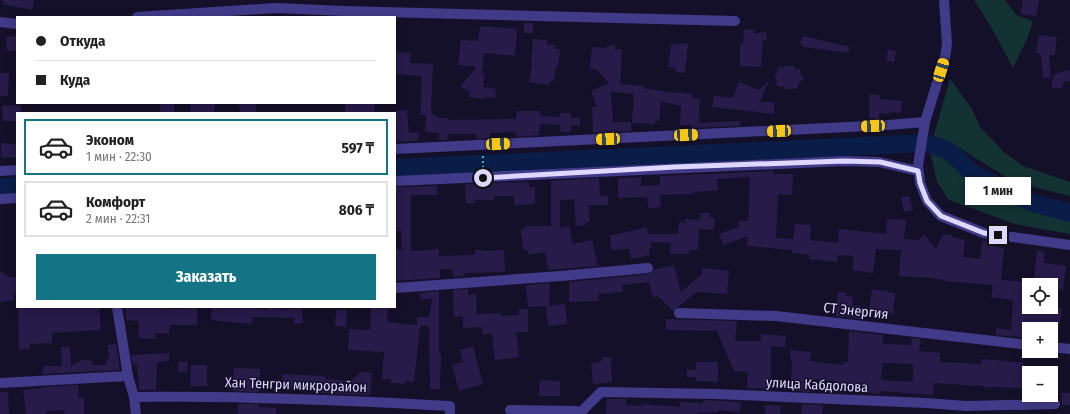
<!DOCTYPE html>
<html lang="ru">
<head>
<meta charset="utf-8">
<style>
	:root { --surface:#fff; --page:#f6f6f6; --text:#222; --muted:#767676; --line:#e0e0e0; --accent:#147485 }
	body { margin:0; font-family:"Fira Sans Condensed",sans-serif; background:var(--page); color:var(--text); height:100vh; display:flex; flex-direction:column; font-size:15px; white-space:nowrap }
	* { box-sizing:border-box; margin:0 }
	p { font-size:13px; color:var(--muted) }
	.icon { flex:none; width:22px; height:22px; fill:none; stroke:currentColor; stroke-width:2; stroke-linecap:round; stroke-linejoin:round }
	.map { position:relative; flex:1; overflow:hidden }
	.details { position:absolute; left:16px; top:112px; width:380px; height:196px; display:flex; flex-direction:column; background:var(--surface); border-radius:0px; box-shadow:0 2px 10px #0003 }
	.details>* { flex:none }
	.banner { position:absolute; left:16px; top:16px; width:380px; height:88px; border-radius:0px; box-shadow:0 2px 10px #0003; display:grid; align-content:center; height:88px; padding:0 20px; background:var(--surface) }
	.buttons { position:absolute; left:1022px; top:278px; display:grid; gap:8px }
	.buttons a { display:grid; place-items:center; width:36px; height:36px; border-radius:0px; background:var(--surface); box-shadow:0 2px 10px #0003; font-size:20px }
	.end { position:absolute; width:18px; height:18px; margin:-9px; border:5px solid #ded7ff; background:#111; box-shadow:0 0 0 2px #111 }
	.from { border-radius:50% }
	.bubble { position:absolute; height:28px; border-radius:0px; background:var(--surface); box-shadow:0 2px 10px #0003; font-size:13px; font-weight:700; line-height:28px; text-align:center }
	.car { position:absolute; width:12px; height:24px; margin:-12px -6px; border-radius:5px; box-shadow:0 0 3px 1px #0007; background:linear-gradient(#f5c518 24%,#345 0 40%,#f5c518 0 76%,#345 0 86%,#f5c518 0) }
	.banner b { display:flex; align-items:center; gap:14px; height:38px; font-size:15px }
	.banner b+b { border-top:1px solid var(--line) }
	.banner i { width:10px; height:10px; background:var(--text) }
	ul { padding:7px 0 0; list-style:none }
	li { display:flex; align-items:center; gap:12px; height:56px; margin:0 8px 6px; padding:0 12px; border:2px solid var(--line); border-radius:0px }
	li div { flex:1 }
	li b { display:block; font-size:15px }
	li em { font-style:normal; font-weight:700 }
	li.current { border-color:var(--accent) }
	li>.icon { width:36px; height:36px; stroke-width:1.5 }
	.cta { display:flex; gap:8px; margin-top:auto; padding:8px 20px }
	.cta a { flex:1; height:46px; border-radius:0px; background:var(--accent); color:#fff; font-size:16px; font-weight:700; line-height:46px; text-align:center }
	.map>svg:first-child { display:block }
	.green { fill:#123233 }
	.lines { fill:none; stroke-linecap:round; stroke-linejoin:round }
	.river { stroke:#091d48; stroke-width:18 }
	.building { fill:#271b4a; fill-rule:evenodd }
	.path { stroke:#2dbdbc; stroke-width:2; stroke-dasharray:2 3; stroke-linecap:butt }
	.minor { stroke:#413a89; stroke-width:10 }
	.route { stroke:#ded7ff; stroke-width:5 }
	.labels { text-anchor:middle; dominant-baseline:central; stroke-width:3; stroke-linejoin:round; paint-order:stroke }
	.street-label { font-size:14px; fill:#ded7ff; stroke:#151029 }
</style>
</head>
<body>
<div class="map">
<svg width="1070" height="414" viewBox="0 0 1070 414">
	<rect width="100%" height="100%" fill="#151029"/>
	<g class="green">
		<polygon points="974,0 1005,0 1016,15 1033,21 1028,37 1013,68 990,25"/>
		<polygon points="950,79 972,109 980,127 1004,152 1023,166 1070,182 1070,196 1014,182 955,145 933,138"/>
		<polygon points="930,151 956,166 992,198 1070,220 1070,234 1015,224 949,200 937,182"/>
	</g>
	<g class="lines">
		<g class="river">
			<polyline points="395,168 927,143 949,151 972,173 1033,203 1070,213"/>
			<polyline points="0,187 17,186"/>
		</g>
	</g>
	<g class="building">
		<polygon points="3,0 34,0 32,10 3,4"/>
		<polygon points="1023,0 1039,0 1036,16 1020,14"/>
		<rect x="524" y="23" width="9" height="10"/>
		<polygon points="480,26 517,29 515,56 484,53 482,73 485,74 483,87 496,89 495,98 485,97 483,99 469,97 470,92 460,86 477,67 458,65 461,40 478,41"/>
		<polygon points="744,29 755,30 754,34 766,32 767,40 763,41 761,67 740,66 740,44 743,44"/>
		<polygon points="1039,35 1057,37 1055,55 1049,55 1051,78 1043,78 1041,54 1036,53"/>
		<polygon points="17,36 17,51 7,51 6,37"/>
		<polygon points="803,36 850,47 848,53 804,47 800,43"/>
		<polygon points="533,39 547,40 547,44 555,45 555,49 560,49 558,67 556,67 554,81 550,81 549,85 529,82 532,64 531,64"/>
		<polygon points="679,43 688,44 685,73 676,72 675,68 668,67 671,44 678,45"/>
		<polygon points="615,44 615,49 622,50 620,84 643,86 643,88 675,93 675,92 693,94 692,98 700,99 699,123 741,121 740,126 691,128 691,125 680,125 681,106 661,101 659,121 655,121 654,124 632,123 634,94 611,92 613,122 631,122 631,131 593,133 592,107 597,107 591,91 609,83 597,70 590,69 592,47 604,48"/>
		<polygon points="888,49 896,51 894,62 886,61"/>
		<polygon points="395,52 411,53 410,63 433,64 431,108 433,115 440,118 448,118 448,120 516,119 517,111 540,111 540,116 560,117 560,113 571,113 571,118 580,118 580,126 571,125 571,132 560,132 560,125 540,124 539,135 516,137 516,132 490,133 490,138 477,139 477,134 447,134 447,140 439,140 439,133 425,132 426,115 420,115 422,76 395,74"/>
		<polygon points="785,66 794,66 794,69 800,69 800,73 804,79 798,84 798,88 786,90 784,87 776,86 777,80 774,76 777,73 778,67 785,67"/>
		<polygon points="1070,70 1070,81 1064,82 1062,88 1051,88 1054,74"/>
		<polygon points="0,73 9,73 8,96 0,96"/>
		<polygon points="769,80 760,102 774,102 774,114 712,107 714,96 733,98 739,82 759,90"/>
		<polygon points="869,94 880,95 880,99 902,101 901,113 889,112 889,114 879,113 879,119 869,119"/>
		<rect x="160" y="103" width="14" height="10"/>
		<polygon points="191,103 215,103 214,113 190,113"/>
		<polygon points="239,103 256,103 256,113 240,113"/>
		<polygon points="345,103 375,104 374,113 345,113"/>
		<polygon points="21,105 21,113 17,113 17,121 3,121 2,106"/>
		<polygon points="407,110 409,132 419,133 418,141 395,142 395,111"/>
		<polygon points="1,143 17,144 17,158 1,157"/>
		<polygon points="773,171 773,174 793,174 792,195 778,194 776,238 793,239 795,224 811,225 810,240 838,243 839,229 886,234 887,219 906,220 904,239 918,240 924,235 936,249 943,234 952,235 952,237 965,240 963,257 980,259 982,241 996,242 996,247 1004,248 1001,280 1024,282 1022,302 1029,303 1029,307 1062,308 1059,329 1029,329 1029,338 996,335 996,328 1011,330 1013,300 991,297 993,285 944,281 944,280 925,277 925,278 899,276 901,250 876,249 873,273 852,270 854,256 838,255 837,262 809,259 810,255 792,253 792,250 747,246 748,236 723,245 719,234 739,227 738,221 748,221 750,177 717,179 718,190 694,192 694,194 660,195 661,207 648,208 647,197 618,198 618,178 641,177 641,186 660,185 660,176"/>
		<polygon points="599,178 600,195 608,196 608,205 588,205 590,222 586,222 586,225 576,226 574,199 560,200 560,228 570,226 572,244 592,240 598,266 548,270 545,252 528,255 528,250 523,250 521,229 526,228 526,226 551,226 551,181"/>
		<polygon points="529,182 529,187 535,187 535,204 514,205 514,196 494,196 494,200 475,200 475,203 466,203 465,184"/>
		<polygon points="437,186 437,195 411,195 411,251 439,249 439,256 475,255 475,250 483,250 483,251 504,250 505,272 464,273 464,276 453,277 452,269 440,269 440,278 395,281 395,249 402,250 401,231 395,231 395,187"/>
		<polygon points="909,196 913,210 904,212 901,198"/>
		<polygon points="700,213 710,213 710,218 715,218 714,230 699,229 698,250 689,250 689,254 670,254 671,243 651,242 652,248 649,249 650,255 631,259 629,249 611,250 610,236 647,227 647,234 678,234 679,222 685,223 685,219 700,220"/>
		<polygon points="1037,250 1045,252 1044,263 1066,266 1063,290 1051,289 1051,285 1045,285 1045,281 1034,280"/>
		<polygon points="674,265 681,292 702,274 702,268 729,271 727,294 697,292 673,311 658,296 653,298 649,282 622,285 623,292 598,294 599,301 569,302 569,282 649,274 654,270"/>
		<polygon points="0,271 9,277 17,277 17,291 15,292 14,300 0,302"/>
		<polygon points="550,283 549,306 565,304 567,324 548,326 546,306 528,307 526,285"/>
		<polygon points="468,289 468,295 476,294 477,314 501,313 501,316 519,315 519,309 528,309 528,332 516,332 519,357 495,360 492,334 482,334 482,327 463,328 463,316 454,317 453,290"/>
		<polygon points="872,289 895,293 893,314 869,310"/>
		<polygon points="439,291 439,354 441,354 440,389 430,389 429,326 420,326 414,382 406,381 405,384 391,383 391,379 382,379 384,352 348,350 349,329 370,330 371,307 388,307 387,322 417,325 417,317 429,317 433,298 421,300 420,293"/>
		<polygon points="838,292 847,293 846,296 853,297 852,305 863,307 861,319 836,316"/>
		<polygon points="18,307 99,307 101,330 52,333 52,343 30,344 30,349 19,350"/>
		<polygon points="126,307 171,307 170,309 186,309 186,307 197,307 197,325 170,325 169,334 155,333 155,339 138,338 139,321 126,320"/>
		<polygon points="212,307 241,307 267,310 267,308 280,308 280,310 302,308 303,323 294,324 294,318 253,317 252,324 211,320"/>
		<polygon points="336,310 347,310 346,327 335,326"/>
		<polygon points="666,319 737,321 735,341 761,341 761,334 786,336 785,347 771,346 771,389 747,388 748,372 735,371 733,369 718,334 718,331 666,330"/>
		<path d="M849 331 883 335V344L911 345 912 338 921 339 919 351 940 353V362L981 364V359L1007 361V362H1023L1024 366H1029L1028 388 994 387 991 388 977 385V386L934 383 933 395 881 391 880 394 850 391 836 384V381L812 379 811 392 791 390 792 359H790V350L811 352 810 361 843 365V362H848ZM883 363 913 364V381H910V382L881 380Z"/>
		<polygon points="116,344 120,370 43,374 43,366 62,366 61,347 70,347 71,366 81,360 91,360 92,365 107,365 106,359 109,359 108,345"/>
		<polygon points="473,346 483,384 459,391 452,365 463,362 460,350"/>
		<polygon points="169,353 169,361 157,362 156,390 139,390 137,364 133,365 131,355"/>
		<polygon points="603,357 611,358 612,382 593,384 591,364 602,361"/>
		<polygon points="178,362 188,362 187,372 178,372"/>
		<polygon points="696,362 718,362 718,382 696,381 696,377 687,377 687,369 696,370"/>
		<polygon points="191,365 207,365 207,386 190,386"/>
		<polygon points="234,368 260,369 259,392 233,391"/>
		<polygon points="361,372 372,373 370,395 321,393 321,389 283,387 282,374 325,376 325,379 351,381"/>
		<polygon points="540,380 560,381 560,396 539,396"/>
		<polygon points="78,385 78,398 84,398 84,414 65,414 64,410 46,411 46,414 26,414 23,390 43,388 43,387"/>
		<polygon points="0,392 8,392 9,414 0,414"/>
		<polygon points="1061,393 1070,393 1070,405 1062,405"/>
		<polygon points="607,399 626,399 626,405 642,406 642,404 680,407 680,402 703,403 703,400 741,402 740,412 718,410 718,412 697,413 697,414 606,414"/>
		<polygon points="238,404 259,404 258,407 276,408 276,414 238,414"/>
		<polygon points="802,404 823,405 822,414 801,414"/>
		<polygon points="765,405 781,406 780,414 765,414"/>
	</g>
	<g class="lines">
		<polyline class="path" points="483,168 483,155"/>
		<g class="minor">
			<polyline points="944,0 947,44 945,57 925,122 918,165 920,183 927,201 941,216 984,233 1070,245"/>
			<polyline points="137,17 276,8 343,11 735,21"/>
			<polyline points="0,22 17,24"/>
			<polyline points="395,149 888,125 925,122"/>
			<polyline points="0,171 17,170"/>
			<polyline points="395,181 844,161 879,162 918,171"/>
			<polyline points="0,199 17,198"/>
			<polyline points="395,288 561,276 648,268"/>
			<polyline points="117,307 128,376 134,397 136,414"/>
			<polyline points="679,313 776,316 1029,345"/>
			<polyline points="1051,347 1070,349"/>
			<polyline points="0,383 128,376"/>
			<path d="M134 397C239 396 345 400 450 406V414"/>
			<polyline points="510,410 576,411 577,414"/>
			<polyline points="579,414 601,392 716,394 926,403 966,406 1055,404"/>
		</g>
	</g>
	<g class="lines">
		<polyline class="route" points="483,178 675,167 844,161 880,162 918,171 920,183 927,201 941,216 984,233 998,235"/>
	</g>
	<g class="labels">
		<g class="street-label">
			<text transform="translate(856 311) rotate(6)">СТ Энергия</text>
			<text transform="translate(296 385) rotate(2)">Хан Тенгри микрорайон</text>
			<text transform="translate(817 385) rotate(3)">улица Кабдолова</text>
		</g>
	</g>
</svg>
<div class="buttons">
<a><svg class="icon" aria-label="locate" viewBox="0 0 24 24"><circle cx="12" cy="12" r="6"/><path d="M12 2v4M12 18v4M2 12h4M18 12h4"/></svg></a>
<a>+</a>
<a>−</a>
</div>
<i class="end from" style="left:483px;top:178px"></i>
<i class="end" style="left:998px;top:235px"></i>
<div class="bubble" style="left:965px;top:177px;width:66px">1 мин</div>
<i class="car" style="left:941px;top:70px;rotate:17deg"></i>
<i class="car" style="left:873px;top:126px;rotate:267deg"></i>
<i class="car" style="left:779px;top:131px;rotate:267deg"></i>
<i class="car" style="left:686px;top:135px;rotate:87deg"></i>
<i class="car" style="left:608px;top:139px;rotate:267deg"></i>
<i class="car" style="left:498px;top:144px;rotate:87deg"></i>
<div class="banner">
<b><i class="from"></i>Откуда</b>
<b><i></i>Куда</b>
</div>
<section class="details">
<ul>
<li class="current"><svg class="icon" aria-label="car" viewBox="0 0 24 24"><path d="M5 17H2v-5l4-1 3-4h7l3 4 3 1v5h-3M9 17h6M6 11h13"/><circle cx="7" cy="17" r="2"/><circle cx="17" cy="17" r="2"/></svg><div><b>Эконом</b><p>1 мин · 22:30</p></div><em>597 ₸</em></li>
<li><svg class="icon" aria-label="car" viewBox="0 0 24 24"><path d="M5 17H2v-5l4-1 3-4h7l3 4 3 1v5h-3M9 17h6M6 11h13"/><circle cx="7" cy="17" r="2"/><circle cx="17" cy="17" r="2"/></svg><div><b>Комфорт</b><p>2 мин · 22:31</p></div><em>806 ₸</em></li>
</ul>
<div class="cta"><a>Заказать</a></div>
</section>
</div>
</body>
</html>
